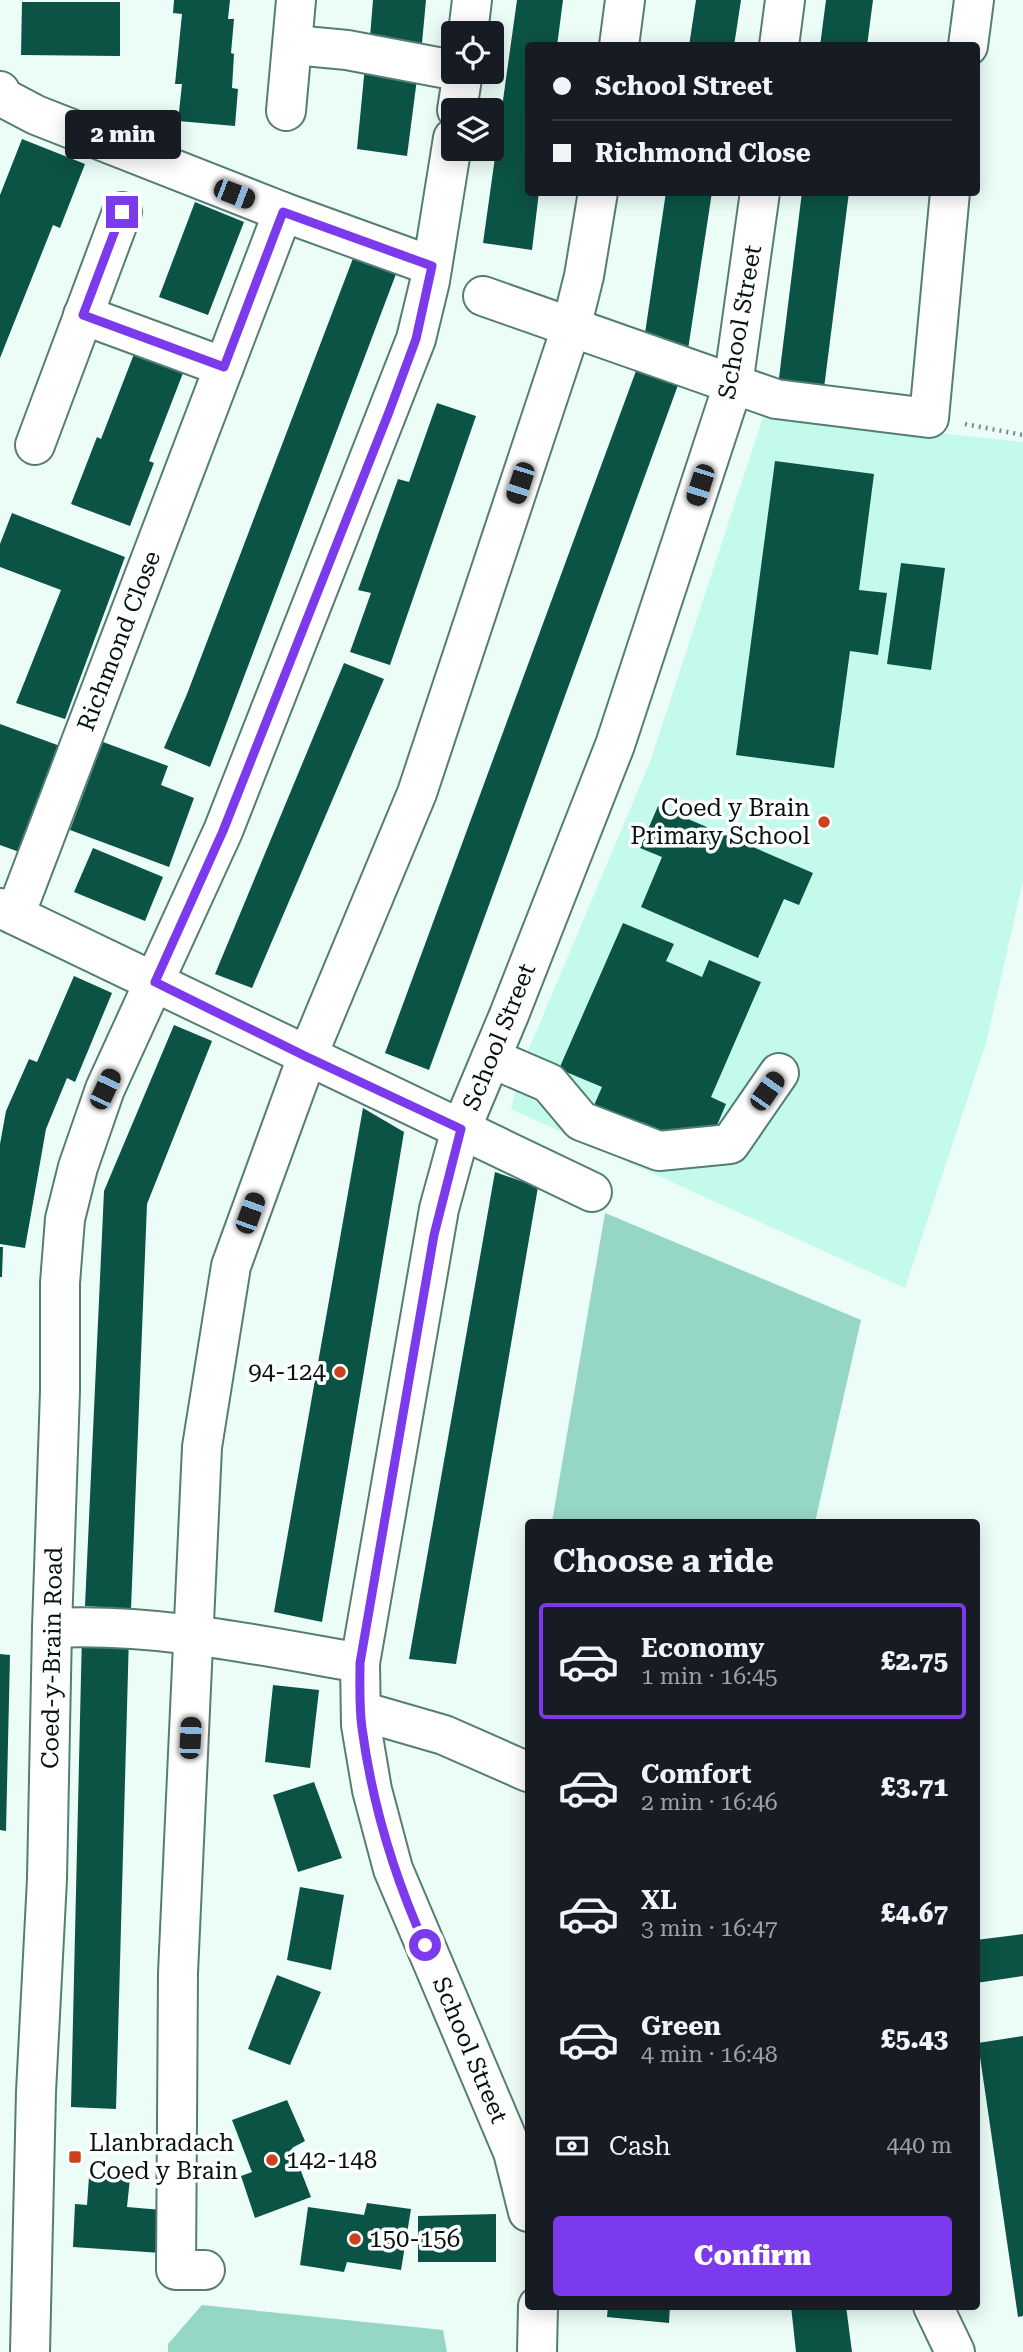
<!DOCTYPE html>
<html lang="en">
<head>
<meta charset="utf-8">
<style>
	:root { --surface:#171b24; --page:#20242c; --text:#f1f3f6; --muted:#9ea1a6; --line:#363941; --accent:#7c3aed }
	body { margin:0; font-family:"Roboto Serif",serif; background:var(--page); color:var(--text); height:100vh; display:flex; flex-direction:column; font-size:26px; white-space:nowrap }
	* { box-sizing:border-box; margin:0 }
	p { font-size:23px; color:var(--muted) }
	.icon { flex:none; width:38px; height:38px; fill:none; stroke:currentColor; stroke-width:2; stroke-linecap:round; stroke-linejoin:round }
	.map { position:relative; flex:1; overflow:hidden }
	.drawer { position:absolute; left:525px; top:1519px; width:455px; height:791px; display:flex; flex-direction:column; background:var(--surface); border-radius:7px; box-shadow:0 4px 18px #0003 }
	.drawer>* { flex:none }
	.hud { position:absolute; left:525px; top:42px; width:455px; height:154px; border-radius:7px; box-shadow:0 4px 18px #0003; display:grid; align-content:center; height:154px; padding:0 28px; background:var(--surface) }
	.buttons { position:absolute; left:441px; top:21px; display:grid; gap:14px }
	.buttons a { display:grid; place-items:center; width:63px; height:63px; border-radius:7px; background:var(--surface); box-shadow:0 4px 18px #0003; font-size:35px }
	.end { position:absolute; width:32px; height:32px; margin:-16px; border:9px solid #7c3aed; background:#fff; box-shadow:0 0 0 4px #fff }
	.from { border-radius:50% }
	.bubble { position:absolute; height:49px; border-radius:7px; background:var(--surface); box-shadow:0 4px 18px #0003; font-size:23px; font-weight:800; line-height:49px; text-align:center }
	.car { position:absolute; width:21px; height:42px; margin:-21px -10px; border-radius:9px; box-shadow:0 0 5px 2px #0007; background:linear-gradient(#222 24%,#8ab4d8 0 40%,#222 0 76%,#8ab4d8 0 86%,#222 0) }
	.hud b { display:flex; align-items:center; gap:24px; height:66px; font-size:26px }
	.hud b+b { border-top:2px solid var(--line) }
	.hud i { width:18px; height:18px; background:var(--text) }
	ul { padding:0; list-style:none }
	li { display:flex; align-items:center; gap:21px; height:116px; margin:0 14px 10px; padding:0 14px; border:4px solid transparent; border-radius:7px }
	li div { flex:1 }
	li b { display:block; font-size:26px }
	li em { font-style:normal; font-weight:800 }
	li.current { border-color:var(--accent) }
	li>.icon { width:63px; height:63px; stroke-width:1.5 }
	h2 { padding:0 28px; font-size:32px; line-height:84px }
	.pay { display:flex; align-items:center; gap:18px; height:77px; padding:0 28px; font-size:26px }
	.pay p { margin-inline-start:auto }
	.primary-button { display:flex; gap:14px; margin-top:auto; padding:14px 28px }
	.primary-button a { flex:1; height:80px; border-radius:7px; background:var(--accent); color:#fff; font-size:28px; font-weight:800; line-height:80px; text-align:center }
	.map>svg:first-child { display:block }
	.built { fill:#c3faeb }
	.green { fill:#95d6c5 }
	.building { fill:#0b5345 }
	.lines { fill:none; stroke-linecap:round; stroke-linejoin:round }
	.minor-casing { stroke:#557e73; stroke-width:42 }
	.path { stroke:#7d8d88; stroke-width:4.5; stroke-dasharray:2 5; stroke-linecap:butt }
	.minor { stroke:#fff; stroke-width:38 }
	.route { stroke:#7c3aed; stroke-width:9 }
	.poi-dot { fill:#cc4221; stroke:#fff; stroke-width:2.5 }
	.labels { text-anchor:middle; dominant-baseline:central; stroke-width:7; stroke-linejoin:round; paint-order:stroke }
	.street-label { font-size:24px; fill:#04130f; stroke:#fff }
	.poi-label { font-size:24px; fill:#04130f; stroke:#fff; text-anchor:start }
</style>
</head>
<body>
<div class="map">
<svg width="1023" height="2352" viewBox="0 0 1023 2352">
	<rect width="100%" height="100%" fill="#ecfdf8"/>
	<polygon class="built" points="764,414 1023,442 1023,882 986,1043 905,1288 511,1109 520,1070 650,762"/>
	<g class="green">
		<polygon points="605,1213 861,1320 815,1522 552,1522"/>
		<polygon points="202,2305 443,2330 447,2352 168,2352 168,2344"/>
	</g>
	<g class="building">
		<polygon points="174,0 230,0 228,19 234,19 231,53 234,54 232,88 238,89 235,126 178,121 182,84 175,84 182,14 173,13"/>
		<polygon points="373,0 426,0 422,43 370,37"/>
		<polygon points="517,0 563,0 557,46 528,46 528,192 539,192 532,250 483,243"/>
		<polygon points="696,0 741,0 734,46 689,46"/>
		<polygon points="826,0 873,0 867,46 820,46"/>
		<polygon points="22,2 120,2 120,56 21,55"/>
		<polygon points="365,66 418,71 407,156 357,149"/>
		<polygon points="22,139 85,164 60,228 53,225 0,358 0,195"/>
		<polygon points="666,192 712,192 687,356 644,340"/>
		<polygon points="802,192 849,192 823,396 778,386"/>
		<polygon points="195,202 244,222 208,315 159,297"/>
		<polygon points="355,253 399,266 210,767 164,748 187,694"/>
		<polygon points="134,354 183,373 149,461 154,463 130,526 71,504 97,437 101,439"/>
		<polygon points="640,360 682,374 429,1070 385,1053"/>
		<polygon points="437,403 476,416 390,665 350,652 371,593 358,590 398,479 409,482"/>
		<polygon points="775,461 874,474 859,590 887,593 878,655 850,651 834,768 736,755"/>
		<polygon points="12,513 125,557 65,719 16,703 61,590 0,567 0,544"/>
		<polygon points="901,563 945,568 931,670 887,664"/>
		<polygon points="344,663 384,679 252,988 215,974"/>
		<polygon points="0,724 60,746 22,853 0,845"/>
		<polygon points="103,742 168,766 161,785 194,798 169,867 70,830"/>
		<polygon points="658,806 813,873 799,905 784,899 758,958 641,907 662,857 640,848"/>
		<polygon points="93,848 163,877 145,921 74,892"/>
		<polygon points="623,923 674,944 666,961 702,977 709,960 761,982 711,1097 726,1104 710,1142 686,1141 642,1122 638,1130 592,1110 602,1087 559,1069"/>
		<polygon points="74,976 112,993 75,1082 67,1078 46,1129 25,1248 0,1244 0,1144 6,1111 29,1059 37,1062"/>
		<polygon points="174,1025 212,1041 147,1204 131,1609 85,1606 104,1191"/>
		<polygon points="363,1108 404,1132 322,1622 274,1612"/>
		<polygon points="495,1172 538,1187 456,1664 409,1659"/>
		<polygon points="0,1247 3,1247 2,1277 0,1277"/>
		<polygon points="82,1633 129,1635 116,2109 71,2107"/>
		<polygon points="0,1654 10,1655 6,1831 0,1830"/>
		<polygon points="273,1685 319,1690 310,1768 265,1762"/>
		<polygon points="314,1782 342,1858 298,1872 273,1795"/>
		<polygon points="300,1887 344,1895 331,1970 287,1960"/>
		<polygon points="1023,1934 1023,1976 976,1983 976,1940"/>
		<polygon points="277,1975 321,1992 290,2065 248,2049"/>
		<polygon points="1023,2036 1023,2316 1018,2317 978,2043"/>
		<polygon points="287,2100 305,2141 292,2148 311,2197 255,2218 241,2176 252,2172 232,2120"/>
		<polygon points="89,2177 130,2178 127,2207 162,2210 161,2253 73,2247 75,2204 87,2205"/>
		<polygon points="367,2203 411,2209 401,2270 347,2262 344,2272 300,2265 308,2207 364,2215"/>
		<polygon points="496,2214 496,2262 418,2262 418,2216"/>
		<polygon points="608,2306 670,2306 669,2323 607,2317"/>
		<polygon points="791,2306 846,2306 852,2352 796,2352"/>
	</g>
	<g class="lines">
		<g class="minor-casing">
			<g id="minor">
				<polyline points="468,33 472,0"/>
				<polyline points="294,45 347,50 453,70"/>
				<polyline points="619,46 625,0"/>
				<polyline points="779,46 785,0"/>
				<polyline points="968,46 974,0"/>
				<polyline points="0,91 2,97 36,115 283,212 432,266"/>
				<polyline points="457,110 463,72"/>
				<polyline points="286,111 296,0"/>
				<polyline points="483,296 776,399 929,418 950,192"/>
				<polyline points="83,315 224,367"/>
				<polyline points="35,445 122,212"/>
				<polyline points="0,908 592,1192"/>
				<polyline points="15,915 283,212"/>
				<polyline points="491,1058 549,1083 581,1121 659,1151 730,1144 779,1073"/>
				<path d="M52 1628C156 1623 258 1645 360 1663"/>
				<polyline points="361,1711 444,1735 528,1772"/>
				<polyline points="528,2212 513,2152 393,1869 372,1790 361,1725 360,1663 439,1209 461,1129 509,1015 615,745 733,385 760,192"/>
				<polyline points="205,2270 176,2270 178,1973 202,1447 231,1266 307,1057 417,793 571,328 584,276 598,192"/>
				<polyline points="933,2306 955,2352"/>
				<polyline points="30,2352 36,2092 47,1879 52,1628 60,1391 60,1283 65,1219 78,1167 105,1089 223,831 416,339 430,281 453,138"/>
				<polyline points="537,2352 538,2306"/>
			</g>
		</g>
		<polyline class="path" points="965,424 1023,435"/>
		<use href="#minor" class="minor"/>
	</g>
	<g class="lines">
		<path class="route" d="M122 212 83 315 224 367 283 212 432 266 416 339 389 412 223 831 155 982 307 1057 461 1129 434 1235 360 1663C360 1684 359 1707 362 1728 372 1803 394 1876 425 1945"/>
	</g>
	<g class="poi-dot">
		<circle cx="824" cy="822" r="7"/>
		<circle cx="340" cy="1372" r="7"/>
		<rect x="68" y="2150" width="14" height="14" rx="3.5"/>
		<circle cx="272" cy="2160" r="7"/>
		<circle cx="355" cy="2239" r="7"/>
	</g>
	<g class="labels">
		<g class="street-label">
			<text transform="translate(740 322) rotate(-80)">School Street</text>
			<text transform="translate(119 641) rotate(-69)">Richmond Close</text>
			<text transform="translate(499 1037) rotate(-68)">School Street</text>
			<text transform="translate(52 1658) rotate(-89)">Coed-y-Brain Road</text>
			<text transform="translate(470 2050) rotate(67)">School Street</text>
		</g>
		<g class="poi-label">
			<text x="810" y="808" text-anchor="end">Coed y Brain<tspan x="810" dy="28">Primary School</tspan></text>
			<text x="326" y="1372" text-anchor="end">94-124</text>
			<text x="89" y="2143">Llanbradach<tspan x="89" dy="28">Coed y Brain</tspan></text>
			<text x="286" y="2160">142-148</text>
			<text x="369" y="2239">150-156</text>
		</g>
	</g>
</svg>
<div class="buttons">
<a><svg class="icon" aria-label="locate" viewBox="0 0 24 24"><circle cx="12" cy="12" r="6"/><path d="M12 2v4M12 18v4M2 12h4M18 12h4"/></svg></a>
<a><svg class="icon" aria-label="layers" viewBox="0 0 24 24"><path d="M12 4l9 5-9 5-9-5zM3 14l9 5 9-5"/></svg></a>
</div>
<i class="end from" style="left:425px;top:1945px"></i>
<i class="end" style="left:122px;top:212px"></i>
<div class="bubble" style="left:65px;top:110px;width:116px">2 min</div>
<i class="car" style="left:234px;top:194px;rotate:111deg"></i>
<i class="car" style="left:520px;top:483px;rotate:198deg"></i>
<i class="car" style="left:700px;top:485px;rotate:198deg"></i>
<i class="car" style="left:105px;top:1089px;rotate:25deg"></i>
<i class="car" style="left:767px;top:1091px;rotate:35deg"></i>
<i class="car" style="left:250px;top:1213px;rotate:20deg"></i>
<i class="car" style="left:190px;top:1738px;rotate:3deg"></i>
<div class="hud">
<b><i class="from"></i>School Street</b>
<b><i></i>Richmond Close</b>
</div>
<section class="drawer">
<h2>Choose a ride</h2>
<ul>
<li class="current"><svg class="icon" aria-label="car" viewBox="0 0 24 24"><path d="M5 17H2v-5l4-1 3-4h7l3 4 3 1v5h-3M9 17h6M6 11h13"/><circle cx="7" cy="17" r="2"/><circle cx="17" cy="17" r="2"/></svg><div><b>Economy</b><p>1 min · 16:45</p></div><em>£2.75</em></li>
<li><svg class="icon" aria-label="car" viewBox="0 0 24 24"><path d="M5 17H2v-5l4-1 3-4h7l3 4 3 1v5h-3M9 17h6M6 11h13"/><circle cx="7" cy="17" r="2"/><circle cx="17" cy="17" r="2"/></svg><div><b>Comfort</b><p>2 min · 16:46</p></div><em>£3.71</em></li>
<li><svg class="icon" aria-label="car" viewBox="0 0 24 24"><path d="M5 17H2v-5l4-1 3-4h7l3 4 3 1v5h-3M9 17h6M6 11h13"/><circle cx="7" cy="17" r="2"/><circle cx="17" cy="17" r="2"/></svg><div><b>XL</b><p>3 min · 16:47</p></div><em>£4.67</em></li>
<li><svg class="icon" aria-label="car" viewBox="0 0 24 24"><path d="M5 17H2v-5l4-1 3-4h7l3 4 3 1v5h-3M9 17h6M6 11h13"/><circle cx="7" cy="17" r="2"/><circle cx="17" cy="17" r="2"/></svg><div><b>Green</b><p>4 min · 16:48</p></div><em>£5.43</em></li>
</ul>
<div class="pay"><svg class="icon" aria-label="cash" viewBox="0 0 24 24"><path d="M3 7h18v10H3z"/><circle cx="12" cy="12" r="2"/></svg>Cash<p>440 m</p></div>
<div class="primary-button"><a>Confirm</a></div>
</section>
</div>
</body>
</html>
